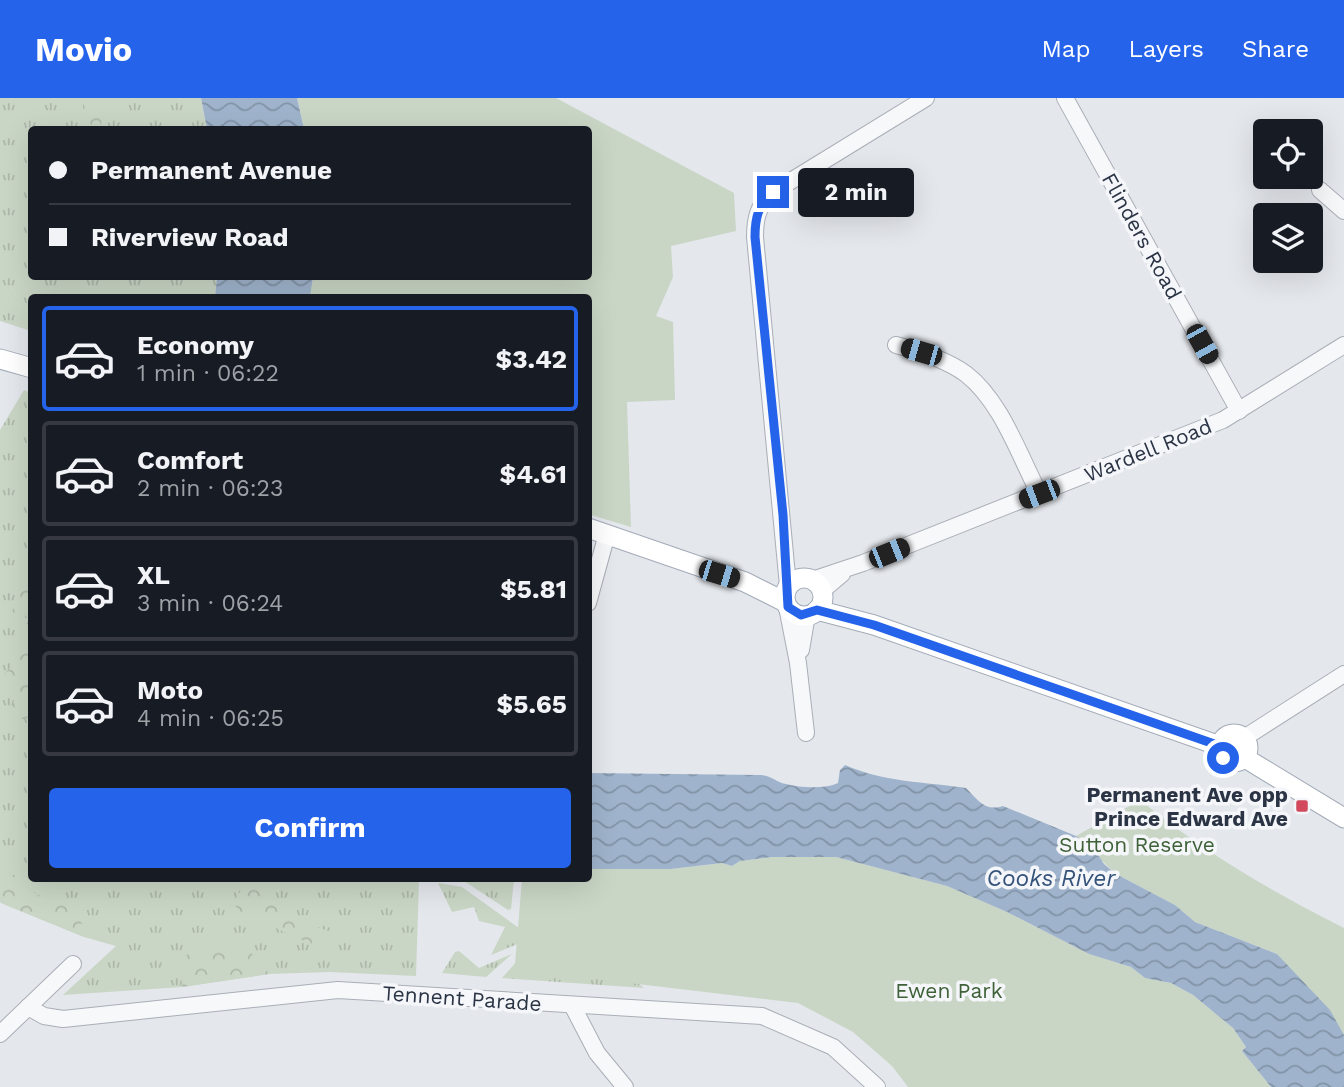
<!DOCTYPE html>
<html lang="en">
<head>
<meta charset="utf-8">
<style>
	:root { --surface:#171b24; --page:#20242c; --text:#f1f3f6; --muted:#9ea1a6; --line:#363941; --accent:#2563eb }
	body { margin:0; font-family:"Work Sans",sans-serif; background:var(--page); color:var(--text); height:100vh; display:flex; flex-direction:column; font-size:26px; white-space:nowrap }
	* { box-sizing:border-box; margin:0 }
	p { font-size:23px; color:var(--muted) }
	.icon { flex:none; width:38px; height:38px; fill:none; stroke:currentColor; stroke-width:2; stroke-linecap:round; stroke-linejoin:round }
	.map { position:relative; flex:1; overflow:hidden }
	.drawer { position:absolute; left:28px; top:196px; width:564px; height:588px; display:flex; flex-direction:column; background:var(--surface); border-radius:7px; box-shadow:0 7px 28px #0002 }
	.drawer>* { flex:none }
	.top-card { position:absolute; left:28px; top:28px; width:564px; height:154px; border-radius:7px; box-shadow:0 7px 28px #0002; display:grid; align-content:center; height:154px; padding:0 21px; background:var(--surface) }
	.controls { position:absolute; left:1253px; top:21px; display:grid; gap:14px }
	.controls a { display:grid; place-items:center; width:70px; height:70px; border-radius:7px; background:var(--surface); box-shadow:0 7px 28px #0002; font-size:35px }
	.end { position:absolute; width:32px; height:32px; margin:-16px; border:9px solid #2563eb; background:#fff; box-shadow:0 0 0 4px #fff }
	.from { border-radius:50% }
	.bubble { position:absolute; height:49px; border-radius:7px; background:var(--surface); box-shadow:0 7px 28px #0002; font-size:23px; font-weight:700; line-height:49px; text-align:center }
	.car { position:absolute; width:21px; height:42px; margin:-21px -10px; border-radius:9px; box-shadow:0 0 5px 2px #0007; background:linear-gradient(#222 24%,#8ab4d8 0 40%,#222 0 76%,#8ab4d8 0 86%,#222 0) }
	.top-card b { display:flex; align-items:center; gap:24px; height:66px; font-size:26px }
	.top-card b+b { border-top:2px solid var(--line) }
	.top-card i { width:18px; height:18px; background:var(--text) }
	ul { padding:12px 0 0; list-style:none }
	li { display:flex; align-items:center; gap:21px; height:105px; margin:0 14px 10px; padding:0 7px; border:4px solid var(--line); border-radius:7px }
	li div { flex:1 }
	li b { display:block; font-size:26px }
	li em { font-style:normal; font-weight:700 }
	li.active { border-color:var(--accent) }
	li>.icon { width:63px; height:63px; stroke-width:1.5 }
	.cta { display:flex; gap:14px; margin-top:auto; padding:14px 21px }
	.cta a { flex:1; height:80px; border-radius:7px; background:var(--accent); color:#fff; font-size:28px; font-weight:700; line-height:80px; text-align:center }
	header { display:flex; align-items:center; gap:42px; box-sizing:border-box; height:98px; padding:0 35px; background:var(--accent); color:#fff }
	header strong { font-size:33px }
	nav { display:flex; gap:38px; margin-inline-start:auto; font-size:24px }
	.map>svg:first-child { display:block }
	.grass { fill:url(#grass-tufts) }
	.forest { fill:url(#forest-crowns) }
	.park { fill:#c9d6c5 }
	.water { fill:url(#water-waves) }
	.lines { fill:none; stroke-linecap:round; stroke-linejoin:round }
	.minor-casing { stroke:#a9aeb7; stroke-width:18 }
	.major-casing { stroke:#a3abb8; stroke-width:21 }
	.minor { stroke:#f7f8fa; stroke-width:16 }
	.major { stroke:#fff; stroke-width:19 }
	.route { stroke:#2563eb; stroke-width:9 }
	.poi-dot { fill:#d1495b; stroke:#f4f6f9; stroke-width:2.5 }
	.labels { text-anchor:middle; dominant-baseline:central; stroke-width:7; stroke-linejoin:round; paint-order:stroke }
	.street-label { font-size:21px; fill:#2b3445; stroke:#f4f6f9 }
	.poi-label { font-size:21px; font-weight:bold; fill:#2b3445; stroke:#f4f6f9; text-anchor:end }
	.park-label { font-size:21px; fill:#3f6138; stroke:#f4f6f9 }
	.water-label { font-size:23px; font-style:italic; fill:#34527a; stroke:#f4f6f9 }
</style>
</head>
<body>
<header>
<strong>Movio</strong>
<nav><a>Map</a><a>Layers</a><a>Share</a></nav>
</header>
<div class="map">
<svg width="1344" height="989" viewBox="0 0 1344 989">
	<defs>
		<pattern id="grass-tufts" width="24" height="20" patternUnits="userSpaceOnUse" patternTransform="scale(1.75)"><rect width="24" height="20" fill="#c9d6c5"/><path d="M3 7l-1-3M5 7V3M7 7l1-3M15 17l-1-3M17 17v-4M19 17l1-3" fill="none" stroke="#adb8ab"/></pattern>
		<pattern id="forest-crowns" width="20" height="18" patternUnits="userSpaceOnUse" patternTransform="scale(1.75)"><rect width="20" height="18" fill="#c9d6c5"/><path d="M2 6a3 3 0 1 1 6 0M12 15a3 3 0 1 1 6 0" fill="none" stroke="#adb8ab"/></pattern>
		<pattern id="water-waves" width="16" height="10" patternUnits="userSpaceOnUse" patternTransform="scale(1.75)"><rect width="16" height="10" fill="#9fb4cc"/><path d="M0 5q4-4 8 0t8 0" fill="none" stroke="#8293a7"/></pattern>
	</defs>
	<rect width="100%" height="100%" fill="#e4e7ec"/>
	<g class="grass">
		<polygon points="0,0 201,0 207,31 32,32 32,178 217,179 215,199 32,200 31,233 0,223"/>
		<polygon points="24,292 31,295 32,780 419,781 416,878 330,874 269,876 182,889 63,897 116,848 84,839 0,804 0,332"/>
		<polygon points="466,781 514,781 511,811 508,812 464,783"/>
		<polygon points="438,785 462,789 523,833 520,845 491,857 505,829 479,823 474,809 452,814"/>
		<polygon points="459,853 479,870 512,856 486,879 442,875 455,854"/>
		<polygon points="524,855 600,855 644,890 502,880"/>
	</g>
	<g class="forest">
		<polygon points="83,0 99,0 102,31 83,31"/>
		<polygon points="31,465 31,610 27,621 18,621 12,612 15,597 2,584 5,575 20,559 28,520 23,516 14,523 11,517 25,474"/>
		<path d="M0 768C13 778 27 792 41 798 70 809 80 803 84 839L3 806 0 804Z"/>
		<path d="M245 787C266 789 272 809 289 820 301 828 318 828 331 834L333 849 326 853 239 813 233 804Z"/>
		<path d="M212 844C238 843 256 854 269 876L182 889 181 865 190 853Z"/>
	</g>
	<g class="park">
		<polygon points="297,0 556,0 734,95 736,133 671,148 673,179 656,218 673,224 675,302 627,304 631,429 588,416 588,200 310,199 313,179 588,178 588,32 304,31"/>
		<path d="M1140 702C1208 757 1266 790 1344 830V937L1277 856 1195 824 1175 807 1116 776 1076 738Z"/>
		<polygon points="772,759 836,759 947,788 1007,814 1089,856 1131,869 1145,880 1171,885 1193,897 1233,930 1246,949 1242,953 1271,989 908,989 892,968 853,934 798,905 570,878 514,878 522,781 588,780 588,771 671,771 722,765 732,768 740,763"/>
	</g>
	<g class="water">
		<polygon points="201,0 297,0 304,31 207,31"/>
		<polygon points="217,179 217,178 313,179 310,199 215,199"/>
		<path d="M845 667C883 684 926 684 966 690 978 702 985 714 1003 708L1076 738 1093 749 1104 766 1116 776 1175 807 1195 824 1277 856 1330 912 1344 937V989H1271L1242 953 1246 949 1233 930 1193 897 1171 885 1145 880 1131 869 1089 856 1007 814 947 788 836 759H772L740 763 732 768 722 765 671 771H588V675L759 677C772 677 775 684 786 686 801 690 825 691 838 685L840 672Z"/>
	</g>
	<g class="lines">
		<g class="minor-casing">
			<g id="minor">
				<polyline points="1065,0 1239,313"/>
				<polyline points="1320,92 1344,113"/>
				<path d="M896 247C919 253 947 262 966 276 1001 303 1019 357 1039 395"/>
				<polyline points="812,482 863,465 1223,322 1344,247"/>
				<path d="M788 488 755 139C755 120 758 107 773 94L926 0"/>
				<polyline points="822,493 842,476"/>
				<polyline points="588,505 607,436"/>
				<polyline points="787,509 798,565 806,635"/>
				<polyline points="801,552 807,517"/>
				<polyline points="1244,640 1344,576"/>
				<polyline points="572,907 597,955 625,989"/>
				<polyline points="28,909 44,918 63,921 338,892 762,918 833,949 877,989"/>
				<polyline points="0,936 73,866"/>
			</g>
		</g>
		<g class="major-casing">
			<g id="major">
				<polyline points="0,261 32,270"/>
				<polyline points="588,430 745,484 785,504"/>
				<circle cx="804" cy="499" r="19"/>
				<polyline points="817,512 874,527 1220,648"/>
				<circle cx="1234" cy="650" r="14"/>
				<polyline points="1245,660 1344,720"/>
			</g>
		</g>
		<use href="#minor" class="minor"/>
		<use href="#major" class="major"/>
	</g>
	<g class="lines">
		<path class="route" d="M773 94C758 107 755 120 755 139L783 417 788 509 801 517 817 512 874 527 1220 648 1223 660"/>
	</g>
	<rect class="poi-dot" x="1295" y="701" width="14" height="14" rx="3.5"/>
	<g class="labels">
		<g class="street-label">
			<text transform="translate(1142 138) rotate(61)">Flinders Road</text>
			<text transform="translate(1148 352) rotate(-22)">Wardell Road</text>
			<text transform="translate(462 900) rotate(4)">Tennent Parade</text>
		</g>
		<g class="poi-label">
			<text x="1288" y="696">Permanent Ave opp<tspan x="1288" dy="24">Prince Edward Ave</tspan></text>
		</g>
		<g class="park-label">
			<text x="1137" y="746">Sutton Reserve</text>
			<text x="949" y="892">Ewen Park</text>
		</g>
		<g class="water-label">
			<text x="1051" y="780">Cooks River</text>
		</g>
	</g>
</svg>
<div class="controls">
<a><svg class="icon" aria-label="locate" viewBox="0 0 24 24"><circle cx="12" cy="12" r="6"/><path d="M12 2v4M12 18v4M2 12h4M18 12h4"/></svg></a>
<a><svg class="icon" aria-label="layers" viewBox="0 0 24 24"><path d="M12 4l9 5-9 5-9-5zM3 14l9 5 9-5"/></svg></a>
</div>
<i class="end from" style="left:1223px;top:660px"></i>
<i class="end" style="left:773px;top:94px"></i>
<div class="bubble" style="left:798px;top:70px;width:116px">2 min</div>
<i class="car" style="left:1202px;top:246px;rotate:151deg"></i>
<i class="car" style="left:921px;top:254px;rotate:286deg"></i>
<i class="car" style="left:1039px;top:396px;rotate:249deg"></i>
<i class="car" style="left:889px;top:455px;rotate:68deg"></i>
<i class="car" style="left:719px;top:476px;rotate:107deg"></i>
<div class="top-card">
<b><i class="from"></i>Permanent Avenue</b>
<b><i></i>Riverview Road</b>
</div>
<section class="drawer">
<ul>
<li class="active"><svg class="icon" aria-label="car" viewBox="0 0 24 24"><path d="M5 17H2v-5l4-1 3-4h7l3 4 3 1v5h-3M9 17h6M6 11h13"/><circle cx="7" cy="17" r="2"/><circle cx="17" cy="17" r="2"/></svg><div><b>Economy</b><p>1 min · 06:22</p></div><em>$3.42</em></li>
<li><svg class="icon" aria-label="car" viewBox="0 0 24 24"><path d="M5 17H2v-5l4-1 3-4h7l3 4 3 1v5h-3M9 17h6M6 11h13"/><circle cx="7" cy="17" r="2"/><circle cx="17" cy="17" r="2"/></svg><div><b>Comfort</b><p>2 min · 06:23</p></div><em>$4.61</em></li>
<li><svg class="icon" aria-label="car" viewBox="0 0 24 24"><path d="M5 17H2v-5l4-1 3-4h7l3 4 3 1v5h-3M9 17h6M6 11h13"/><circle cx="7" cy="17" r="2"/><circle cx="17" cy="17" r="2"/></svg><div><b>XL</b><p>3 min · 06:24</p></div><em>$5.81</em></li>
<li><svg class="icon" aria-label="car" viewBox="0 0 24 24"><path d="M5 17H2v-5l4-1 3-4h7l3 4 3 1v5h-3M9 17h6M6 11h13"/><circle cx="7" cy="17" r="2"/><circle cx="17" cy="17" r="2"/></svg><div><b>Moto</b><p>4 min · 06:25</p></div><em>$5.65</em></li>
</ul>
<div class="cta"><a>Confirm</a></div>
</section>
</div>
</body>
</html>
